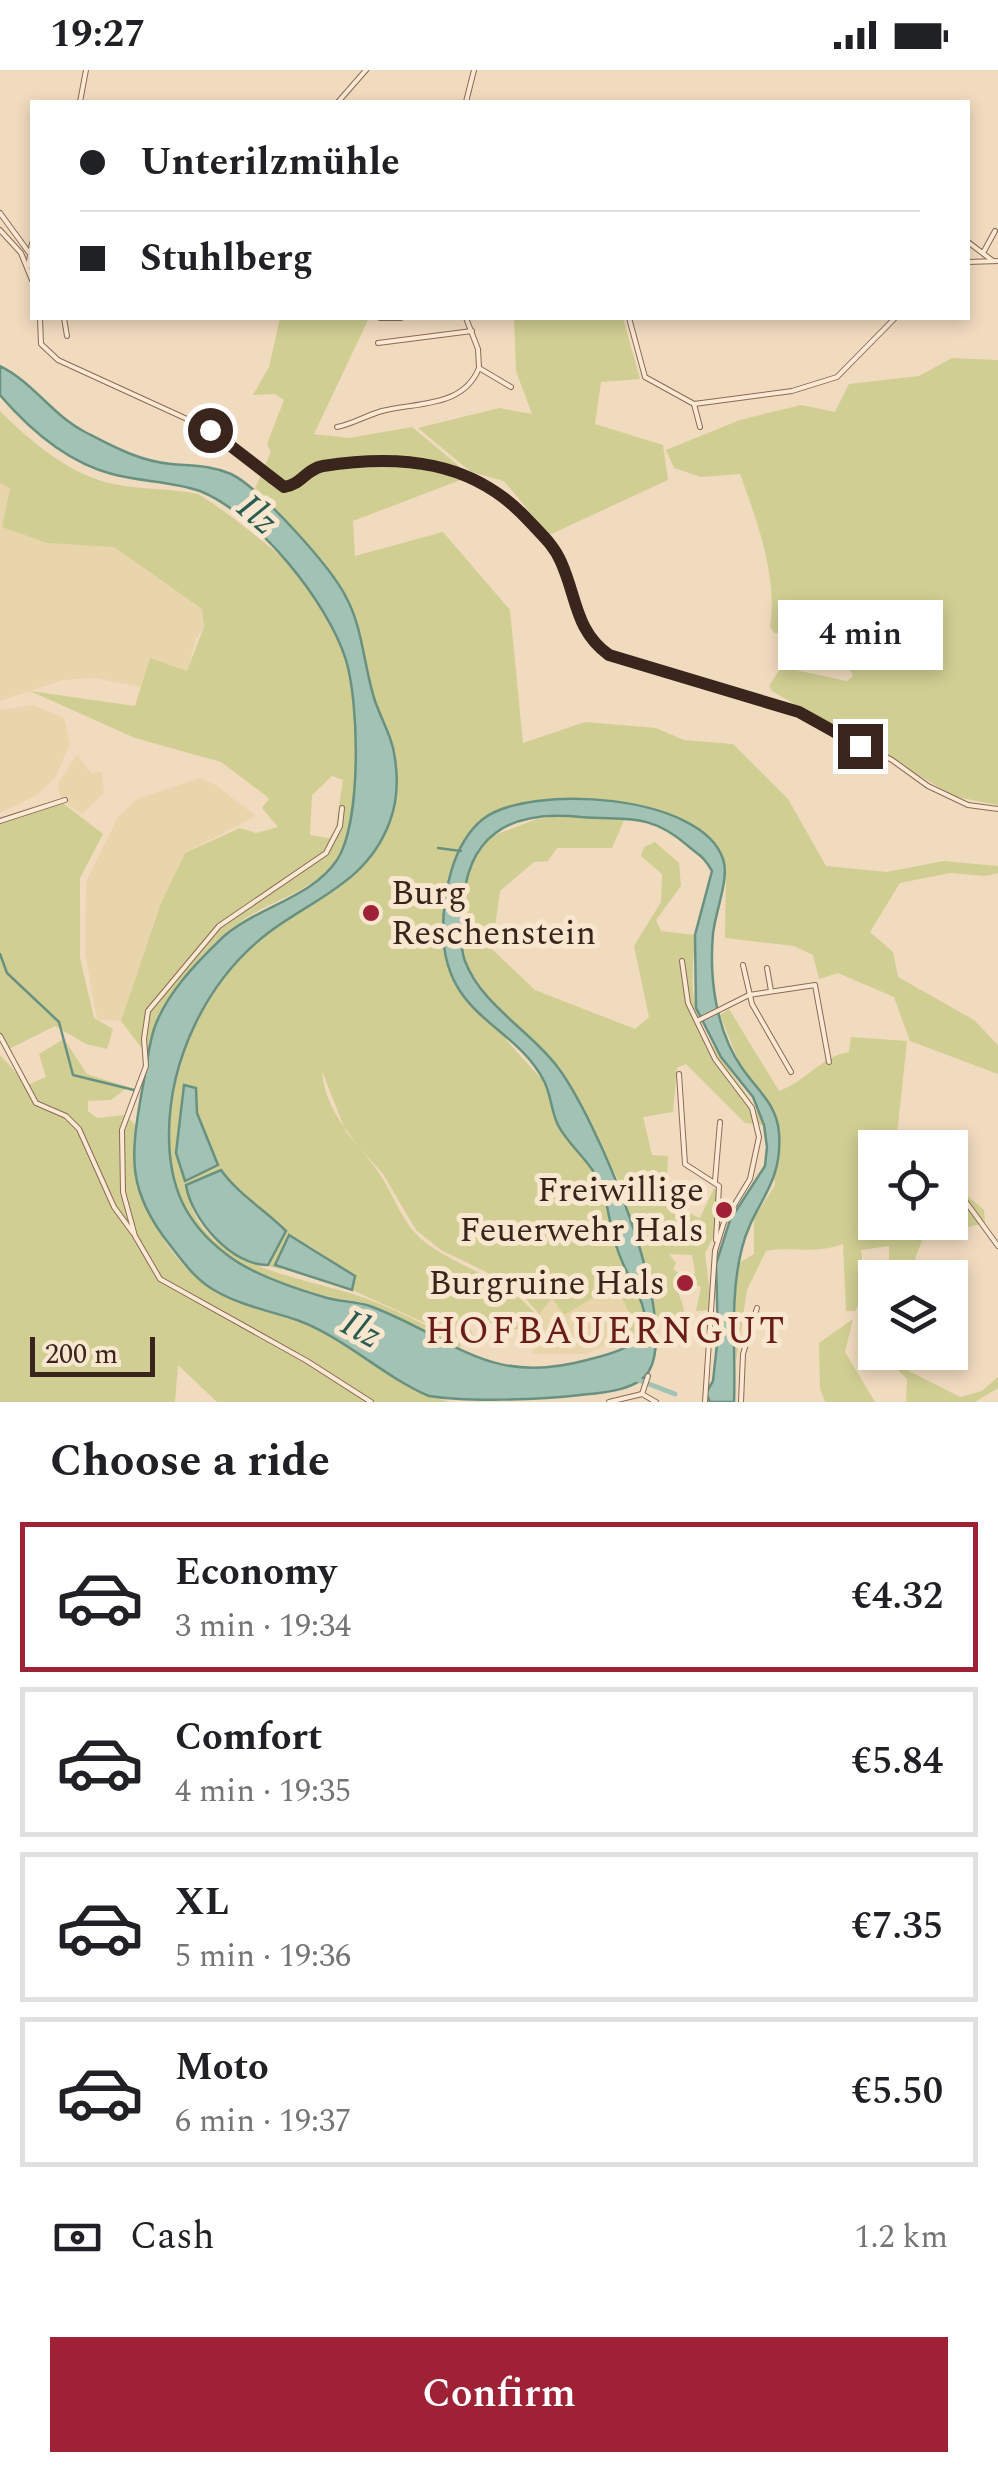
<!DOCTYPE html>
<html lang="en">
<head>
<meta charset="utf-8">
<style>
	:root { --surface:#fff; --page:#f6f6f6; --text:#202124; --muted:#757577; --line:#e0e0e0; --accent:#9f2135 }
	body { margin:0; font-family:Spectral,serif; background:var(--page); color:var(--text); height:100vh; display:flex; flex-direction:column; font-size:38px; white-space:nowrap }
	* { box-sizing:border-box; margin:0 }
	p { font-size:32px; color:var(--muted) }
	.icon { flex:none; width:55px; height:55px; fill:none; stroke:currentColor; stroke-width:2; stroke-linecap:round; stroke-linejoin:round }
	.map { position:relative; height:1332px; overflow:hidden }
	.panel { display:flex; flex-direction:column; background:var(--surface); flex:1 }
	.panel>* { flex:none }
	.banner { position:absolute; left:30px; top:30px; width:940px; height:220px; border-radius:0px; box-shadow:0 5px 15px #0003; display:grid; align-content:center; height:220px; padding:0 50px; background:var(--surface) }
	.tools { position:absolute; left:858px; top:1060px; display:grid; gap:20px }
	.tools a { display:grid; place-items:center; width:110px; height:110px; border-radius:0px; background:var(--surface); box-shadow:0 5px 15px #0003; font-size:50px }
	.scale { position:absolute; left:30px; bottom:25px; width:125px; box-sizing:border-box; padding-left:10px; border:5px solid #3a251c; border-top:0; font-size:28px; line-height:35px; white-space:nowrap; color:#3a251c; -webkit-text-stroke:8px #f8e6cf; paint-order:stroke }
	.end { position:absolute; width:45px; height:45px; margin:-22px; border:12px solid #3a251c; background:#fff; box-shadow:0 0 0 5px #fff }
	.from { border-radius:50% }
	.bubble { position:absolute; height:70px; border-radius:0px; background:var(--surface); box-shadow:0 5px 15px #0003; font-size:32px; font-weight:600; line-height:70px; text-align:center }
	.banner b { display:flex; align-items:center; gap:35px; height:95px; font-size:38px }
	.banner b+b { border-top:2px solid var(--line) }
	.banner i { width:25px; height:25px; background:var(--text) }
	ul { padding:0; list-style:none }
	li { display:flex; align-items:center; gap:30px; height:150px; margin:0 20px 15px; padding:0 30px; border:5px solid var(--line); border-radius:0px }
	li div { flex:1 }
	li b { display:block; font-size:38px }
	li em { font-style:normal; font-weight:600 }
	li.active { border-color:var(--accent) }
	li>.icon { width:90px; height:90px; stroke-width:1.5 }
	h2 { padding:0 50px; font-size:45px; line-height:120px }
	.pay { display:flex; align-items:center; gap:25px; height:110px; padding:0 50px; font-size:38px }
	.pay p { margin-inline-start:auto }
	.primary-button { display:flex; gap:20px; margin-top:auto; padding:20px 50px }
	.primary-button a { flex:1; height:115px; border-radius:0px; background:var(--accent); color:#fff; font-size:40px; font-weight:600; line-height:115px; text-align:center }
	.status { display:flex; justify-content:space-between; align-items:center; height:70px; padding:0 50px; background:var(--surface); direction:ltr }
	.status svg { height:28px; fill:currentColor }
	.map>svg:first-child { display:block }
	.farmland { fill:#e8d5ac }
	.green { fill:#d0ce92; fill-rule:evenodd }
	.water { fill:#a2c3b4; stroke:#699181; stroke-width:2.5 }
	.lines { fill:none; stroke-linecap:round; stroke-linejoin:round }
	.stream { stroke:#699181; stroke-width:2.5 }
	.canal { stroke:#a2c3b4; stroke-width:5 }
	.street-casing { stroke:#8b6a56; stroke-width:6 }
	.street { stroke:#fbe9d3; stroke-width:4 }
	.route { stroke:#3a251c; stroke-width:12 }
	.poi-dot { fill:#9f2135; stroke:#f8e6cf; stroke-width:4 }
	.labels { text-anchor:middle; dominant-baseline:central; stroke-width:10; stroke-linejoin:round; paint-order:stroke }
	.poi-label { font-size:35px; fill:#3a251c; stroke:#f8e6cf; text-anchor:end }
	.water-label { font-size:38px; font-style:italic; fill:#295b50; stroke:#f8e6cf }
	.neighbourhood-label { font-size:38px; letter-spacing:2.5px; fill:#6a1c17; stroke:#f8e6cf }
</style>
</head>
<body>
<div class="status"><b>19:27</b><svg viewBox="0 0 49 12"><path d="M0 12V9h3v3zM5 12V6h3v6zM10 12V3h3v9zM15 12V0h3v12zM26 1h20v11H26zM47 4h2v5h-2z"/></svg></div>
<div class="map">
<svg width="998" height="1332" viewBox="0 0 998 1332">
	<rect width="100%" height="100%" fill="#f1dbbf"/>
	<g class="farmland">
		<polygon points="0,413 10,418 2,456 47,473 114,477 202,539 204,557 196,569 187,602 150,588 141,617 95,608 63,610 0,631"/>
		<polygon points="33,635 64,648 70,674 56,707 37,725 0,743 0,640"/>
		<polygon points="77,684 91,703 102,701 104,723 82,744 61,730 58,714"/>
		<polygon points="199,708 214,714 256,746 185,783 161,833 121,951 97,950 85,883 86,812 118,747 137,729"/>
		<polygon points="615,1215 634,1252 628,1262 615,1273 585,1284 533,1284 537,1246 552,1227"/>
	</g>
	<g class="green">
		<path d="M280 248H369L314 364 349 368 412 357 471 406 353 451 355 486 443 462 510 540 523 673 585 652 656 658 684 670 733 674 788 729 826 796 887 802 943 791 998 796V803L986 806 950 803 900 813 870 862 893 882 898 907 974 950 998 975V1004L910 971 894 927 838 903 819 909 813 885 794 876 725 868 726 798 722 784 705 764 605 730H562L497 741 479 752 452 797 443 873 508 972 546 1014 557 1054 597 1106 606 1131 612 1164 645 1244 646 1256 641 1266 622 1278 619 1270 634 1252 615 1215 564 1245 552 1228 539 1244 515 1216 441 1180 416 1160 383 1104 346 1062 322 1001C325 1045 358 1071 381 1106 397 1131 403 1157 429 1175 466 1201 508 1209 537 1246L535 1264 465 1247 476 1273 484 1275H474L352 1220 355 1206 309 1175 275 1195 283 1200 264 1195 286 1161C265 1139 238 1124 221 1101L187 1115C193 1195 297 1206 356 1225 392 1237 428 1256 461 1274L460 1278C431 1264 401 1247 371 1235 357 1230 341 1230 326 1226 299 1219 266 1208 241 1195 112 1125 174 939 266 865 299 838 342 824 370 789 394 757 397 719 395 681L307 473 253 423 271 382 267 374 284 330 275 324 253 325 269 297ZM182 1018H196L197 1043 205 1067 176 1083Z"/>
		<polygon points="514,248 623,248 640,309 601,312 595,354 663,375 668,410 549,465 504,411 471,402 418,358 499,338 532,344 516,301"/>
		<path d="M952 288 998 290V735L956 727 772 621 769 616 781 597 847 611 853 606 838 575 823 562 774 563 770 557C778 507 757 451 740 404L701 407 674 398 666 380 740 350 801 335 835 342 849 314 919 306Z"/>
		<path d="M0 341C30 371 71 406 114 414 141 420 171 418 197 424 208 427 275 480 287 492 308 513 340 568 348 597 358 638 361 757 335 791 313 821 275 829 246 848 198 880 159 932 149 988L121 951 161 833 185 783 240 758 256 763 278 757 262 738 269 729 265 725 221 692 135 668 30 621 135 636 150 588 187 601 204 557 202 539 114 477 47 473 2 457 10 418 0 413ZM332 706 343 710 334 769 310 765 312 725Z"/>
		<polygon points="60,731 103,764 80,808 80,888 94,948 113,959 107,979 86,974 55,956 9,979 0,966 0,751"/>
		<path d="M569 745 626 746 612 778H557L548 791 534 792 500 821 492 879 535 920 635 959 649 947 634 876 661 832 662 804 641 786 644 777 655 772 679 793 681 816 656 850 661 861 695 865C694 888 690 911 695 934 705 980 746 1013 764 1055L745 1053 686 994 677 998 673 1042 643 1047 652 1085 668 1086 666 1133 700 1148 714 1118 719 1124 713 1168 705 1183 712 1240 696 1241 701 1217 690 1212 695 1202 692 1185 669 1184 676 1193 673 1199 680 1204 675 1212 684 1239 682 1251 672 1246 657 1248 618 1110 571 1018 542 979 493 933 465 893 462 875 464 813 471 789 484 769 537 749Z"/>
		<path d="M729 939 779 1021C805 1012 822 986 849 982L851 967 907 971 897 1065 917 1077 875 1078V1152H950V1111L984 1140 985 1153 923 1168 908 1207H889V1176L861 1180 866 1223 855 1241H846L843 1174C810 1185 798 1176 766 1181L747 1220 736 1292 733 1250 739 1193 754 1184V1148L775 1115 763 1022 741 997 720 945Z"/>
		<path d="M64 969 87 1004 128 1017 111 1030 88 1031V1041L97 1048 126 1045 136 1056C129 1125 168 1204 235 1230 266 1242 301 1247 330 1262 371 1283 404 1319 449 1332H217L178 1295 175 1332H0V985L27 1015 46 1007 39 984Z"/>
		<polygon points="875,1237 875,1282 894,1283 893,1293 960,1327 982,1321 998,1307 998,1318 975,1332 906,1332 907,1309 892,1294 865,1292 870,1244"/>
		<polygon points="853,1249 845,1282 875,1332 825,1332 820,1318 819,1273"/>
	</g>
	<g class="water">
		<path d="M0 296C33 312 52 345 85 362 112 376 139 391 171 394 193 396 210 395 231 404 260 418 331 497 346 527 363 558 364 598 375 631 382 651 393 669 395 689 398 709 397 732 390 751 368 812 316 827 268 863 207 910 169 989 169 1065 169 1116 185 1153 226 1184 251 1204 293 1218 324 1227 339 1232 355 1231 370 1236 455 1268 487 1317 587 1290 605 1285 631 1280 642 1263 648 1254 645 1244 642 1234 635 1215 623 1198 617 1178 608 1154 609 1126 595 1104 585 1087 567 1073 558 1055 551 1041 551 1024 544 1011 514 953 445 948 443 862 443 824 452 774 483 749 530 713 702 724 723 789 730 808 715 842 713 864 709 908 716 961 742 998 757 1020 777 1034 779 1063 783 1116 753 1133 742 1178 729 1228 736 1281 734 1332H710L706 1323 713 1311 718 1265 716 1194 730 1150 765 1096 767 1077 764 1055 753 1027 721 987 696 938 695 865 712 801C704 786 698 785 687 775 648 742 627 751 581 747 509 739 465 766 463 840 463 856 459 876 465 891 481 934 529 960 556 995 595 1044 681 1246 649 1301 637 1321 601 1323 580 1325 538 1330 467 1332 429 1326 382 1306 346 1268 297 1250 270 1241 239 1235 214 1220 196 1210 183 1192 170 1175 127 1121 130 1087 142 1021 146 1001 148 978 154 959 166 924 196 893 222 868 254 838 312 828 337 790 362 751 359 633 346 590 328 532 257 444 200 421 172 411 141 412 112 404 67 392 30 360 0 325Z"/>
		<polygon points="184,1015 196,1018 197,1043 218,1095 185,1111 176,1083"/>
		<path d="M221 1100C238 1124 265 1140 286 1161L268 1195C232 1196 191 1149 186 1115Z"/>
		<polygon points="289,1165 355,1206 352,1220 275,1195"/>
	</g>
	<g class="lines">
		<g class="stream">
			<polyline points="438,778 461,781"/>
			<polyline points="0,884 7,903 59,952 73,1005 134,1020"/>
		</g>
		<polyline class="canal" points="636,1309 675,1324"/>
		<g class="street-casing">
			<g id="street">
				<polyline points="80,32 86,0"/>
				<polyline points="338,32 366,0"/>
				<polyline points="466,32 474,0"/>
				<polyline points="0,143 30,184"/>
				<polyline points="0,160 21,183 32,210"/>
				<polyline points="968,172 993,191"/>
				<polyline points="983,183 995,161"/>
				<polyline points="968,192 998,191"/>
				<polyline points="28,197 32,173"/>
				<path d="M40 248 41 274 58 290 211 360 271 411 292 416C299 412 302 405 309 400 319 393 341 394 354 392 433 381 517 412 558 485 578 521 572 560 609 585L799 642 892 690 928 716 968 735 998 739"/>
				<polyline points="64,248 67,266"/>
				<polyline points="380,248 401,248"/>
				<polyline points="466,248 478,279 479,298 511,317"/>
				<polyline points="629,248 645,307 694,334 792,321 837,307 895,248"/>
				<polyline points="378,273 472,261"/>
				<polyline points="694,334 700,357"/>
				<path d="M337 357C353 354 367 345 382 341 417 332 463 338 479 298"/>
				<polyline points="342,738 340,756 326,783 219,856 148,941 144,969 146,996 122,1060 123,1122 135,1166 160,1209 307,1291 371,1332"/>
				<polyline points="0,751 65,730"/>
				<polyline points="682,891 688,933 715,989 752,1038 759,1067 750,1109 724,1152 715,1181 705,1332"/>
				<polyline points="743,895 752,934 791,1002"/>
				<polyline points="767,898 771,921"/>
				<polyline points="697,951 749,925 815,915 829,992"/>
				<polyline points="0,966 36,1033 66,1046 79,1059 114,1137 133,1163"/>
				<polyline points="679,1004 685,1094 719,1116 716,1170"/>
				<polyline points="881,1074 896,1078"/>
				<polyline points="950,1110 998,1176"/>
				<polyline points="715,1111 720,1052"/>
				<polyline points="642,1324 648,1306"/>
				<polyline points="609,1332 642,1324 656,1332"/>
				<polyline points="741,1332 743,1284 757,1238"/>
			</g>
		</g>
		<use href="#street" class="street"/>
	</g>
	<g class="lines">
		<path class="route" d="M210 360 284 417C301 415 306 399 323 396 400 384 473 390 528 450 540 463 554 475 561 492 577 527 575 561 609 585L799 642 860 676"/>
	</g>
	<g class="poi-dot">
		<circle cx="371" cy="843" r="10"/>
		<circle cx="724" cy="1140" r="10"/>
		<circle cx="685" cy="1213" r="10"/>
	</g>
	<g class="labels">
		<g class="poi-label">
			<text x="391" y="823" text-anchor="start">Burg<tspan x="391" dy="40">Reschenstein</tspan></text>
			<text x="704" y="1120">Freiwillige<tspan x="704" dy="40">Feuerwehr Hals</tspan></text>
			<text x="665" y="1213">Burgruine Hals</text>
		</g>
		<g class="water-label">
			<text transform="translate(257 445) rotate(41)">Ilz</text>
			<text transform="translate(361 1260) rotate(28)">Ilz</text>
		</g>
		<g class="neighbourhood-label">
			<text x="606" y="1262">HOFBAUERNGUT</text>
		</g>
	</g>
</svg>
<div class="tools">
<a><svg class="icon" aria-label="locate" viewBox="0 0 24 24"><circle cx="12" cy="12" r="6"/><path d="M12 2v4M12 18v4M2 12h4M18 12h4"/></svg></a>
<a><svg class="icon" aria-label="layers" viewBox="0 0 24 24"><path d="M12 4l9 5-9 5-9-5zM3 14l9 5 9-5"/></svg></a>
</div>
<div class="scale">200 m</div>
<i class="end from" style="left:210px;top:360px"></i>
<i class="end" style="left:860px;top:676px"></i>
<div class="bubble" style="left:778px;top:530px;width:165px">4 min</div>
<div class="banner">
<b><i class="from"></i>Unterilzmühle</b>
<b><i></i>Stuhlberg</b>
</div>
</div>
<section class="panel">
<h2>Choose a ride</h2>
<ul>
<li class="active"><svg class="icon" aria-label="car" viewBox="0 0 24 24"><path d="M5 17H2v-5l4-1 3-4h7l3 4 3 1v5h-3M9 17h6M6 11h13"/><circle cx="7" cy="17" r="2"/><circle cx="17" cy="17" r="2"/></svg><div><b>Economy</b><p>3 min · 19:34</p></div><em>€4.32</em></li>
<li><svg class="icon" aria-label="car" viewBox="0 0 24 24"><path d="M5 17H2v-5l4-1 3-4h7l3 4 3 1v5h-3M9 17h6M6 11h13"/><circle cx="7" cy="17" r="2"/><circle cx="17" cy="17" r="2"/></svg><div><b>Comfort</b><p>4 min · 19:35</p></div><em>€5.84</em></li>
<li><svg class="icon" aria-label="car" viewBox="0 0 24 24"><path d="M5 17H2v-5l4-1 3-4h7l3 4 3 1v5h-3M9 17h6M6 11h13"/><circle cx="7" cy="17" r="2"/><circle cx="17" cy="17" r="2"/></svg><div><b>XL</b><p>5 min · 19:36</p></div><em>€7.35</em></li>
<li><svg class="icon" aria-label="car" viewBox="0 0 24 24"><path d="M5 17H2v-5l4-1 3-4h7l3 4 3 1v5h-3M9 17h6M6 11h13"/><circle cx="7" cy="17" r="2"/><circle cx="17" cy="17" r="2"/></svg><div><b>Moto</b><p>6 min · 19:37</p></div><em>€5.50</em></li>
</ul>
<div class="pay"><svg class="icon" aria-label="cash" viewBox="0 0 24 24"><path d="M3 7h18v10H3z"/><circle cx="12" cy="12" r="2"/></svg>Cash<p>1.2 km</p></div>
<div class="primary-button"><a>Confirm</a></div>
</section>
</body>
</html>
